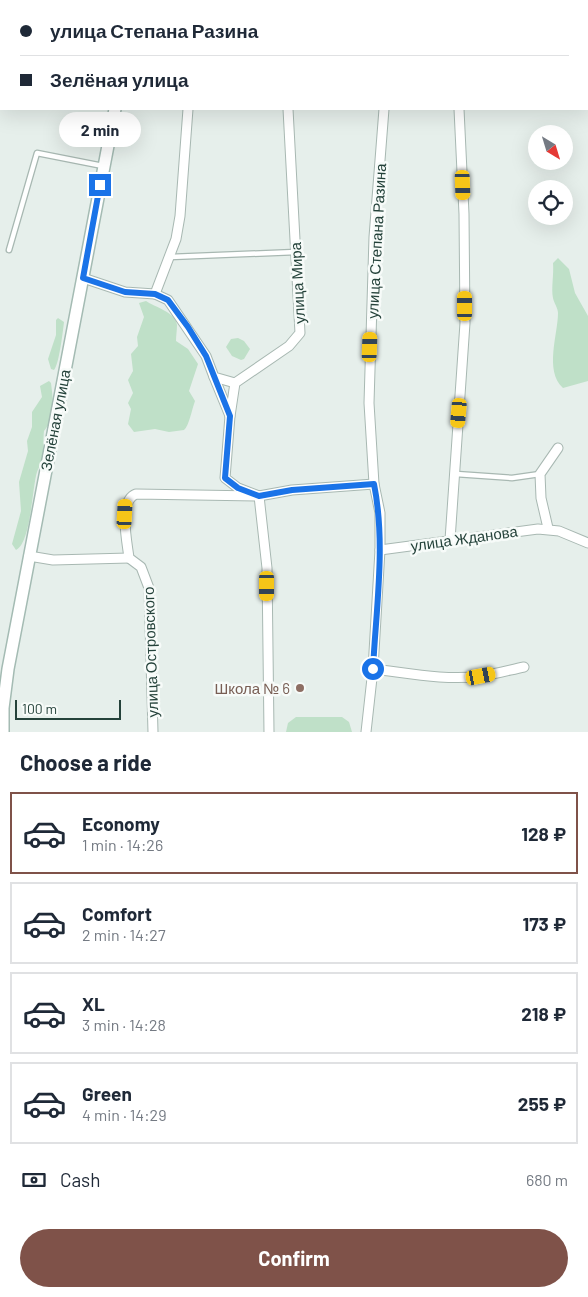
<!DOCTYPE html>
<html lang="en">
<head>
<meta charset="utf-8">
<style>
	:root { --surface:#fff; --page:#f2f2f3; --text:#1f2937; --muted:#747a83; --line:#e0e1e3; --accent:#7f5249 }
	body { margin:0; font-family:Barlow,sans-serif; background:var(--page); color:var(--text); height:100vh; display:flex; flex-direction:column; font-size:19px; white-space:nowrap }
	* { box-sizing:border-box; margin:0 }
	p { font-size:16px; color:var(--muted) }
	.icon { flex:none; width:28px; height:28px; fill:none; stroke:currentColor; stroke-width:2; stroke-linecap:round; stroke-linejoin:round }
	.map { position:relative; height:732px; overflow:hidden }
	.details { display:flex; flex-direction:column; background:var(--surface); flex:1 }
	.details>* { flex:none }
	.banner { position:absolute; left:0px; top:0px; width:589px; height:110px; box-shadow:0 5px 20px #0002; display:grid; align-content:center; height:110px; padding:0 20px; background:var(--surface) }
	.needle { width:32px; rotate:142deg }
	.fabs { position:absolute; left:528px; top:125px; display:grid; gap:10px }
	.fabs a { display:grid; place-items:center; width:45px; height:45px; border-radius:50%; background:var(--surface); box-shadow:0 5px 20px #0002; font-size:25px }
	.scale { position:absolute; left:15px; bottom:12px; width:106px; box-sizing:border-box; padding-left:5px; border:2px solid #24423a; border-top:0; font-size:14px; line-height:18px; white-space:nowrap; color:#24423a; -webkit-text-stroke:4px #f7fbf9; paint-order:stroke }
	.end { position:absolute; width:22px; height:22px; margin:-11px; border:6px solid #1a73e8; background:#fff; box-shadow:0 0 0 2px #fff }
	.from { border-radius:50% }
	.bubble { position:absolute; height:35px; border-radius:18px; background:var(--surface); box-shadow:0 5px 20px #0002; font-size:16px; font-weight:700; line-height:35px; text-align:center }
	.car { position:absolute; width:15px; height:30px; margin:-15px -8px; border-radius:6px; box-shadow:0 0 4px 1px #0007; background:linear-gradient(#f5c518 24%,#345 0 40%,#f5c518 0 76%,#345 0 86%,#f5c518 0) }
	.banner b { display:flex; align-items:center; gap:18px; height:48px; font-size:19px }
	.banner b+b { border-top:1px solid var(--line) }
	.banner i { width:12px; height:12px; background:var(--text) }
	ul { padding:0; list-style:none }
	li { display:flex; align-items:center; gap:15px; height:82px; margin:0 10px 8px; padding:0 10px; border:2px solid var(--line); border-radius:0px }
	li div { flex:1 }
	li b { display:block; font-size:19px }
	li em { font-style:normal; font-weight:700 }
	li.active { border-color:var(--accent) }
	li>.icon { width:45px; height:45px; stroke-width:1.5 }
	h2 { padding:0 20px; font-size:22px; line-height:60px }
	.pay { display:flex; align-items:center; gap:12px; height:55px; padding:0 20px; font-size:19px }
	.pay p { margin-inline-start:auto }
	.button { display:flex; gap:10px; margin-top:auto; padding:10px 20px }
	.button a { flex:1; height:58px; border-radius:30px; background:var(--accent); color:#fff; font-size:20px; font-weight:700; line-height:58px; text-align:center }
	.map>svg:first-child { display:block }
	.green { fill:#bfe0c8 }
	.lines { fill:none; stroke-linecap:round; stroke-linejoin:round }
	.lane-casing { stroke:#a8b8b2; stroke-width:7 }
	.street-casing { stroke:#a8b8b2; stroke-width:11 }
	.secondary-casing { stroke:#a4bbb3; stroke-width:14 }
	.lane { stroke:#fff; stroke-width:4.5 }
	.street { stroke:#fff; stroke-width:9 }
	.secondary { stroke:#fff; stroke-width:11 }
	.route { stroke:#1a73e8; stroke-width:6 }
	.education-dot { fill:#8d6e63; stroke:#f7fbf9; stroke-width:2 }
	.labels { text-anchor:middle; dominant-baseline:central; stroke-width:5; stroke-linejoin:round; paint-order:stroke }
	.street-label { font-size:15px; fill:#24423a; stroke:#f7fbf9 }
	.education-label { font-size:15px; fill:#785e54; stroke:#f7fbf9; text-anchor:end }
</style>
</head>
<body>
<div class="map">
<svg width="588" height="732" viewBox="0 0 588 732">
	<rect width="100%" height="100%" fill="#e6efeb"/>
	<g class="green">
		<path d="M558 258 569 269 575 293 588 316V381L563 388C544 371 558 334 558 313 558 308 554 303 553 298 551 288 554 275 553 263Z"/>
		<path d="M146 301C154 307 176 312 177 325 177 330 176 336 176 341L188 349 198 364 189 391 195 401C192 409 189 426 184 430L169 432 155 429 134 432 128 424 131 409 128 403 133 393 128 380 133 371 131 354 138 346 137 337 144 317 139 303Z"/>
		<path d="M58 318 64 322C63 331 59 365 54 370L51 369 48 359 56 335V320Z"/>
		<polygon points="238,338 244,341 250,349 244,359 241,360 232,356 226,347 231,339"/>
		<path d="M49 381 51 383C53 400 56 418 44 431 43 439 44 453 42 461 41 465 38 468 37 472 32 488 31 543 16 550L12 544 21 511 19 482 28 451 27 441 32 427V412L42 397 40 386Z"/>
		<polygon points="296,717 342,717 349,722 352,732 286,732 288,723"/>
	</g>
	<g class="lines">
		<g class="lane-casing">
			<g id="lane">
				<polyline points="388,0 390,1"/>
				<polyline points="9,250 37,153 103,166"/>
				<polyline points="170,257 296,252"/>
				<polyline points="456,474 512,478 540,474"/>
			</g>
		</g>
		<g class="street-casing">
			<g id="street">
				<polyline points="194,0 194,1"/>
				<polyline points="284,1 284,0"/>
				<polyline points="456,1 456,0"/>
				<polyline points="83,278 125,292 155,294 168,300 206,356 214,377 235,383"/>
				<polyline points="155,294 176,239 180,216 188,109"/>
				<polyline points="214,377 230,416"/>
				<polyline points="548,528 541,498 540,474 558,448"/>
				<polyline points="450,540 465,323 464,214 459,109"/>
				<polyline points="380,550 538,529 559,531 588,543"/>
				<polyline points="29,556 53,560 129,558"/>
				<path d="M373 669C408 673 446 681 482 676 496 674 510 670 524 667"/>
				<path d="M153 732 149 588 141 567 129 558C127 541 118 501 136 494L259 496 292 490 374 484"/>
				<polyline points="269,732 267,568 259,496 238,488 225,478 230,416 235,383 289,346 300,333 288,109"/>
				<polyline points="366,732 373,669 380,550 380,513 374,484 369,403 374,237 384,109"/>
			</g>
		</g>
		<g class="secondary-casing">
			<g id="secondary">
				<polyline points="137,1 137,0"/>
				<polyline points="3,732 3,708 8,669 115,109"/>
			</g>
		</g>
		<use href="#lane" class="lane"/>
		<use href="#street" class="street"/>
		<use href="#secondary" class="secondary"/>
	</g>
	<g class="lines">
		<path class="route" d="M100 185 83 278 125 292 155 294 168 300 188 327 206 356 230 416 225 478 238 488 259 496 292 490 374 484C386 544 376 608 373 669"/>
	</g>
	<circle class="education-dot" cx="300" cy="688" r="5"/>
	<g class="labels">
		<g class="street-label">
			<text transform="translate(376 241) rotate(-87)">улица Степана Разина</text>
			<text transform="translate(297 283) rotate(-93)">улица Мира</text>
			<text transform="translate(55 420) rotate(-79)">Зелёная улица</text>
			<text transform="translate(464 538) rotate(-8)">улица Жданова</text>
			<text transform="translate(150 652) rotate(-92)">улица Островского</text>
		</g>
		<g class="education-label">
			<text x="290" y="688">Школа № 6</text>
		</g>
	</g>
</svg>
<div class="fabs">
<a><svg class="needle" viewBox="-14 -14 28 28"><path d="M0-13l5 13h-10z" fill="#e53935"/><path d="M0 13l5-13h-10z" fill="#747a83"/></svg></a>
<a><svg class="icon" aria-label="locate" viewBox="0 0 24 24"><circle cx="12" cy="12" r="6"/><path d="M12 2v4M12 18v4M2 12h4M18 12h4"/></svg></a>
</div>
<div class="scale">100 m</div>
<i class="end from" style="left:373px;top:669px"></i>
<i class="end" style="left:100px;top:185px"></i>
<div class="bubble" style="left:59px;top:112px;width:82px">2 min</div>
<i class="car" style="left:463px;top:185px;rotate:178deg"></i>
<i class="car" style="left:465px;top:306px;rotate:0deg"></i>
<i class="car" style="left:370px;top:347px;rotate:2deg"></i>
<i class="car" style="left:459px;top:413px;rotate:185deg"></i>
<i class="car" style="left:125px;top:514px;rotate:3deg"></i>
<i class="car" style="left:267px;top:586px;rotate:180deg"></i>
<i class="car" style="left:481px;top:676px;rotate:79deg"></i>
<div class="banner">
<b><i class="from"></i>улица Степана Разина</b>
<b><i></i>Зелёная улица</b>
</div>
</div>
<section class="details">
<h2>Choose a ride</h2>
<ul>
<li class="active"><svg class="icon" aria-label="car" viewBox="0 0 24 24"><path d="M5 17H2v-5l4-1 3-4h7l3 4 3 1v5h-3M9 17h6M6 11h13"/><circle cx="7" cy="17" r="2"/><circle cx="17" cy="17" r="2"/></svg><div><b>Economy</b><p>1 min · 14:26</p></div><em>128 ₽</em></li>
<li><svg class="icon" aria-label="car" viewBox="0 0 24 24"><path d="M5 17H2v-5l4-1 3-4h7l3 4 3 1v5h-3M9 17h6M6 11h13"/><circle cx="7" cy="17" r="2"/><circle cx="17" cy="17" r="2"/></svg><div><b>Comfort</b><p>2 min · 14:27</p></div><em>173 ₽</em></li>
<li><svg class="icon" aria-label="car" viewBox="0 0 24 24"><path d="M5 17H2v-5l4-1 3-4h7l3 4 3 1v5h-3M9 17h6M6 11h13"/><circle cx="7" cy="17" r="2"/><circle cx="17" cy="17" r="2"/></svg><div><b>XL</b><p>3 min · 14:28</p></div><em>218 ₽</em></li>
<li><svg class="icon" aria-label="car" viewBox="0 0 24 24"><path d="M5 17H2v-5l4-1 3-4h7l3 4 3 1v5h-3M9 17h6M6 11h13"/><circle cx="7" cy="17" r="2"/><circle cx="17" cy="17" r="2"/></svg><div><b>Green</b><p>4 min · 14:29</p></div><em>255 ₽</em></li>
</ul>
<div class="pay"><svg class="icon" aria-label="cash" viewBox="0 0 24 24"><path d="M3 7h18v10H3z"/><circle cx="12" cy="12" r="2"/></svg>Cash<p>680 m</p></div>
<div class="button"><a>Confirm</a></div>
</section>
</body>
</html>
